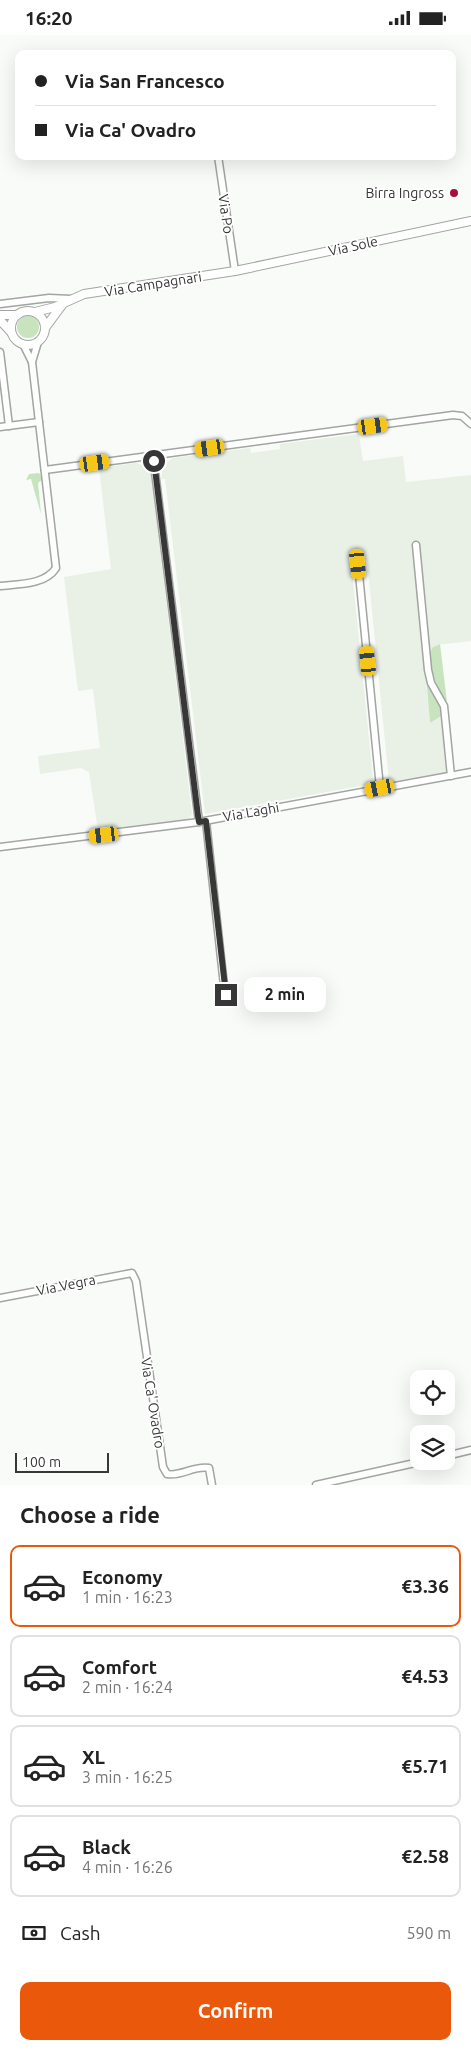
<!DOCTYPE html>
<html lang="en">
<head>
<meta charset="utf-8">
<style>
	:root { --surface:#fff; --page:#f6f6f6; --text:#222; --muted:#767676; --line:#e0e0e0; --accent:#ea580c }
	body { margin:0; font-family:Ubuntu,sans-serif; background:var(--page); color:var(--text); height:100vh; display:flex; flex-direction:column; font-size:19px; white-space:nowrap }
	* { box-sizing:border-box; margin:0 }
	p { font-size:16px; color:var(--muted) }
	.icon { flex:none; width:28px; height:28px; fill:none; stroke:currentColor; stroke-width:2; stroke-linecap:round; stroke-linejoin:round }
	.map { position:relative; height:1450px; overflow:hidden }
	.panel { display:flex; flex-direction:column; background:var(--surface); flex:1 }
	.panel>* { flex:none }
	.guide { position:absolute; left:15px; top:15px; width:441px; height:110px; border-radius:10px; box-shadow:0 5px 20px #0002; display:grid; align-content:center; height:110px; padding:0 20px; background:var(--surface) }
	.fabs { position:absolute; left:410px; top:1335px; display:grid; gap:10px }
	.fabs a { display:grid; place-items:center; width:45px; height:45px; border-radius:10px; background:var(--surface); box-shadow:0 5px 20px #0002; font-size:25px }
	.scale { position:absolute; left:15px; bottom:12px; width:94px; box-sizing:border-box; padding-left:5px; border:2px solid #363736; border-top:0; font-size:14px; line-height:18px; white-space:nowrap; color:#363736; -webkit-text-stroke:4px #fff; paint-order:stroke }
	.end { position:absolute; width:22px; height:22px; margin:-11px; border:6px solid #363736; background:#fff; box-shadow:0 0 0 2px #fff }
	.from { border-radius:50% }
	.bubble { position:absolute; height:35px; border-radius:10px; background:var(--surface); box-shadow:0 5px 20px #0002; font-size:16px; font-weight:600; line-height:35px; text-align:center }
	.car { position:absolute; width:15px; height:30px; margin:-15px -8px; border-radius:6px; box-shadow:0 0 4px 1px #0007; background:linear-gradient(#f5c518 24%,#345 0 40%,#f5c518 0 76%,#345 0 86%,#f5c518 0) }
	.guide b { display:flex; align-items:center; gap:18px; height:48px; font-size:19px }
	.guide b+b { border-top:1px solid var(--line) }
	.guide i { width:12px; height:12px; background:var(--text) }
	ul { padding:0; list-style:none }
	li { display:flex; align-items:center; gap:15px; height:82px; margin:0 10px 8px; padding:0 10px; border:2px solid var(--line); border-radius:10px }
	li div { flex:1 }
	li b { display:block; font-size:19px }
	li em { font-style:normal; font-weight:600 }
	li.on { border-color:var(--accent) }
	li>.icon { width:45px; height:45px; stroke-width:1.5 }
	h2 { padding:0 20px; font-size:22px; line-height:60px }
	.pay { display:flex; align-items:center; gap:12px; height:55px; padding:0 20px; font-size:19px }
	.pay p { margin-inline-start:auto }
	.button { display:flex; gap:10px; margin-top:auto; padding:10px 20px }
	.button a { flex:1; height:58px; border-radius:10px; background:var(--accent); color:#fff; font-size:20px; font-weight:600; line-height:58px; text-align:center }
	.status { display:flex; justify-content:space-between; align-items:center; height:35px; padding:0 25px; background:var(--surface); direction:ltr }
	.status svg { height:14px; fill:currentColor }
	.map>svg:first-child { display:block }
	.built { fill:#e9f1e7 }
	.green { fill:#c8e4bf }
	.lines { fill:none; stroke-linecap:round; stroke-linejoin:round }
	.minor-casing { stroke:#a2a5a1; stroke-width:9 }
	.major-casing { stroke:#a2a5a1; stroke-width:10 }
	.minor { stroke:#fff; stroke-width:6 }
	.major { stroke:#fff; stroke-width:8 }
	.route { stroke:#363736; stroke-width:6 }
	.poi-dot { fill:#a60d40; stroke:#fff; stroke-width:2 }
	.labels { text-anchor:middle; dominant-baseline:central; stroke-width:4; stroke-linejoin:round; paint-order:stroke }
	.poi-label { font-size:14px; fill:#363736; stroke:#fff; text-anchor:end }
	.street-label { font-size:14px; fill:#363736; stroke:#fff }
</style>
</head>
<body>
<div class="status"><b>16:20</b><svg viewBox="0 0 49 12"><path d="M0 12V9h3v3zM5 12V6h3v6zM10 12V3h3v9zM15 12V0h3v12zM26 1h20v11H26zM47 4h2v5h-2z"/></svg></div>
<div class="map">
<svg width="471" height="1450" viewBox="0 0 471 1450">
	<rect width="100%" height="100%" fill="#f8fbf7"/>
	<g class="built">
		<polygon points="359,399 363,426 403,421 406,447 471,440 471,606 436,610 430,615 424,575 423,612 430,688 443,680 447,734 446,738 389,747 367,525 351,526 373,744 371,749 205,779 165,444 161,444 163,430 173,423 250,413 251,418 280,414 280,409"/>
		<polygon points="137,428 148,433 151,439 192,779 189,784 98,795 89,737 81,733 40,739 38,721 100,713 93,654 78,656 64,542 111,534 99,433"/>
	</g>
	<g class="green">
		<circle cx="28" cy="292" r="11"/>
		<polygon points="39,438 43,444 38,448 41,479 31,444 26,445 29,439"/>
		<path d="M440 609 447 667C439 655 422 626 433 612Z"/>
		<path d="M426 641C429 655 440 665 443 680L430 688Z"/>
	</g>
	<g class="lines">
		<g class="minor-casing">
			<g id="minor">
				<polyline points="218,121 235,236"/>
				<polyline points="0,269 49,263 71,264"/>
				<polyline points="23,309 32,327"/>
				<polyline points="0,317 9,391"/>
				<polyline points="0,392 39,387"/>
				<polyline points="153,421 199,787"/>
				<polyline points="45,435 453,380 462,381 471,389"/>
				<polyline points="416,510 428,635 431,648 444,671 451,741"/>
				<polyline points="358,529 380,753"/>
				<path d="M0 551C19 549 45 550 56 533L32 327 38 307"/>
				<polyline points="206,786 225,960"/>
				<polyline points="0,812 199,787 471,737"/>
				<path d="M0 1263 132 1238 136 1246 163 1432 167 1439C181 1442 194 1430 209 1433L212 1450"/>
				<polyline points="446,1421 471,1415"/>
				<polyline points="316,1450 424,1426"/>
			</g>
		</g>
		<g class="major-casing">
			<g id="major">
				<circle cx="28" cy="293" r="17"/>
				<polyline points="35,277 55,272 84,259 235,236 471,186"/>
				<polyline points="0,280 17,280"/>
				<polyline points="0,285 11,297"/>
				<polyline points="45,293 62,270"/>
			</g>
		</g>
		<use href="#minor" class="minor"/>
		<use href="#major" class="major"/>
	</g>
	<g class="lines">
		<polyline class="route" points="154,426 198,781 199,787 206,786 226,960"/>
	</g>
	<circle class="poi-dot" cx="454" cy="158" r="5"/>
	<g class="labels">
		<g class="poi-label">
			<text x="444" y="158">Birra Ingross</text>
		</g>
		<g class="street-label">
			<text transform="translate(226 179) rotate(82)">Via Po</text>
			<text transform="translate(353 211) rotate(-12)">Via Sole</text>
			<text transform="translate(153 249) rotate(-9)">Via Campagnari</text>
			<text transform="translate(251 777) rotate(-10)">Via Laghi</text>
			<text transform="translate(66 1250) rotate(-11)">Via Vegra</text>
			<text transform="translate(153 1368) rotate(81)">Via Ca' Ovadro</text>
		</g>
	</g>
</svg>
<div class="fabs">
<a><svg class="icon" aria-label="locate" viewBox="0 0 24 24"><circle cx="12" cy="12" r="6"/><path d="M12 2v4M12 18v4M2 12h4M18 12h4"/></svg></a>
<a><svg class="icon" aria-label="layers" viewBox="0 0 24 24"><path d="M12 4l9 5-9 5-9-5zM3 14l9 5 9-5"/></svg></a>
</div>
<div class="scale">100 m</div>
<i class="end from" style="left:154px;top:426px"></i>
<i class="end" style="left:226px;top:960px"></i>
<div class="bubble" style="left:244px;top:942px;width:82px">2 min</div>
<i class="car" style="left:373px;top:391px;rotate:82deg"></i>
<i class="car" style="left:210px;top:413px;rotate:262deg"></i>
<i class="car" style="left:95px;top:428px;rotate:82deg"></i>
<i class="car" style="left:358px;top:529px;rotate:174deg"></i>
<i class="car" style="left:368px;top:626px;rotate:354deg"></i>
<i class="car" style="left:380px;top:753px;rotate:259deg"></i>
<i class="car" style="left:104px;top:800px;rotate:263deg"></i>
<div class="guide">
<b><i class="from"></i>Via San Francesco</b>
<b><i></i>Via Ca' Ovadro</b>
</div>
</div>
<section class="panel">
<h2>Choose a ride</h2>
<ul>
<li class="on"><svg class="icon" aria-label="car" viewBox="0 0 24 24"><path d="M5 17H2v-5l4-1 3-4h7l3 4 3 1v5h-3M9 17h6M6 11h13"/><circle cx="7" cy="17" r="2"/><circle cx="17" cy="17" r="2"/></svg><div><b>Economy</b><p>1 min · 16:23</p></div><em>€3.36</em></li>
<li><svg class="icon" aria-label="car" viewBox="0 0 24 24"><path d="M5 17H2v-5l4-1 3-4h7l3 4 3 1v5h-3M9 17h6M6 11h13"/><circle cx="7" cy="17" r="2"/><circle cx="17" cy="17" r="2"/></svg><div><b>Comfort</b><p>2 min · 16:24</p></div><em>€4.53</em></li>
<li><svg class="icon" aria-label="car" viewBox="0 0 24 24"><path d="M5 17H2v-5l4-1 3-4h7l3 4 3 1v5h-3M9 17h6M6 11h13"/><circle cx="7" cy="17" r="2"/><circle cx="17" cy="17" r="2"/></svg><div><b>XL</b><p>3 min · 16:25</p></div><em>€5.71</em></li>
<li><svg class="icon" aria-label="car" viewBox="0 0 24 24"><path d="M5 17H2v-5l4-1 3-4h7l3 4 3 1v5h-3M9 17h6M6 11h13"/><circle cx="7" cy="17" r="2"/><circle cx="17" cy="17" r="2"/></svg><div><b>Black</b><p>4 min · 16:26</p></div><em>€2.58</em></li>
</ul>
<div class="pay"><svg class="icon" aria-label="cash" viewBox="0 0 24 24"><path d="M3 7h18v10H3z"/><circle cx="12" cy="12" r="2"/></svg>Cash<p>590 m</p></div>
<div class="button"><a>Confirm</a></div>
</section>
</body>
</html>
